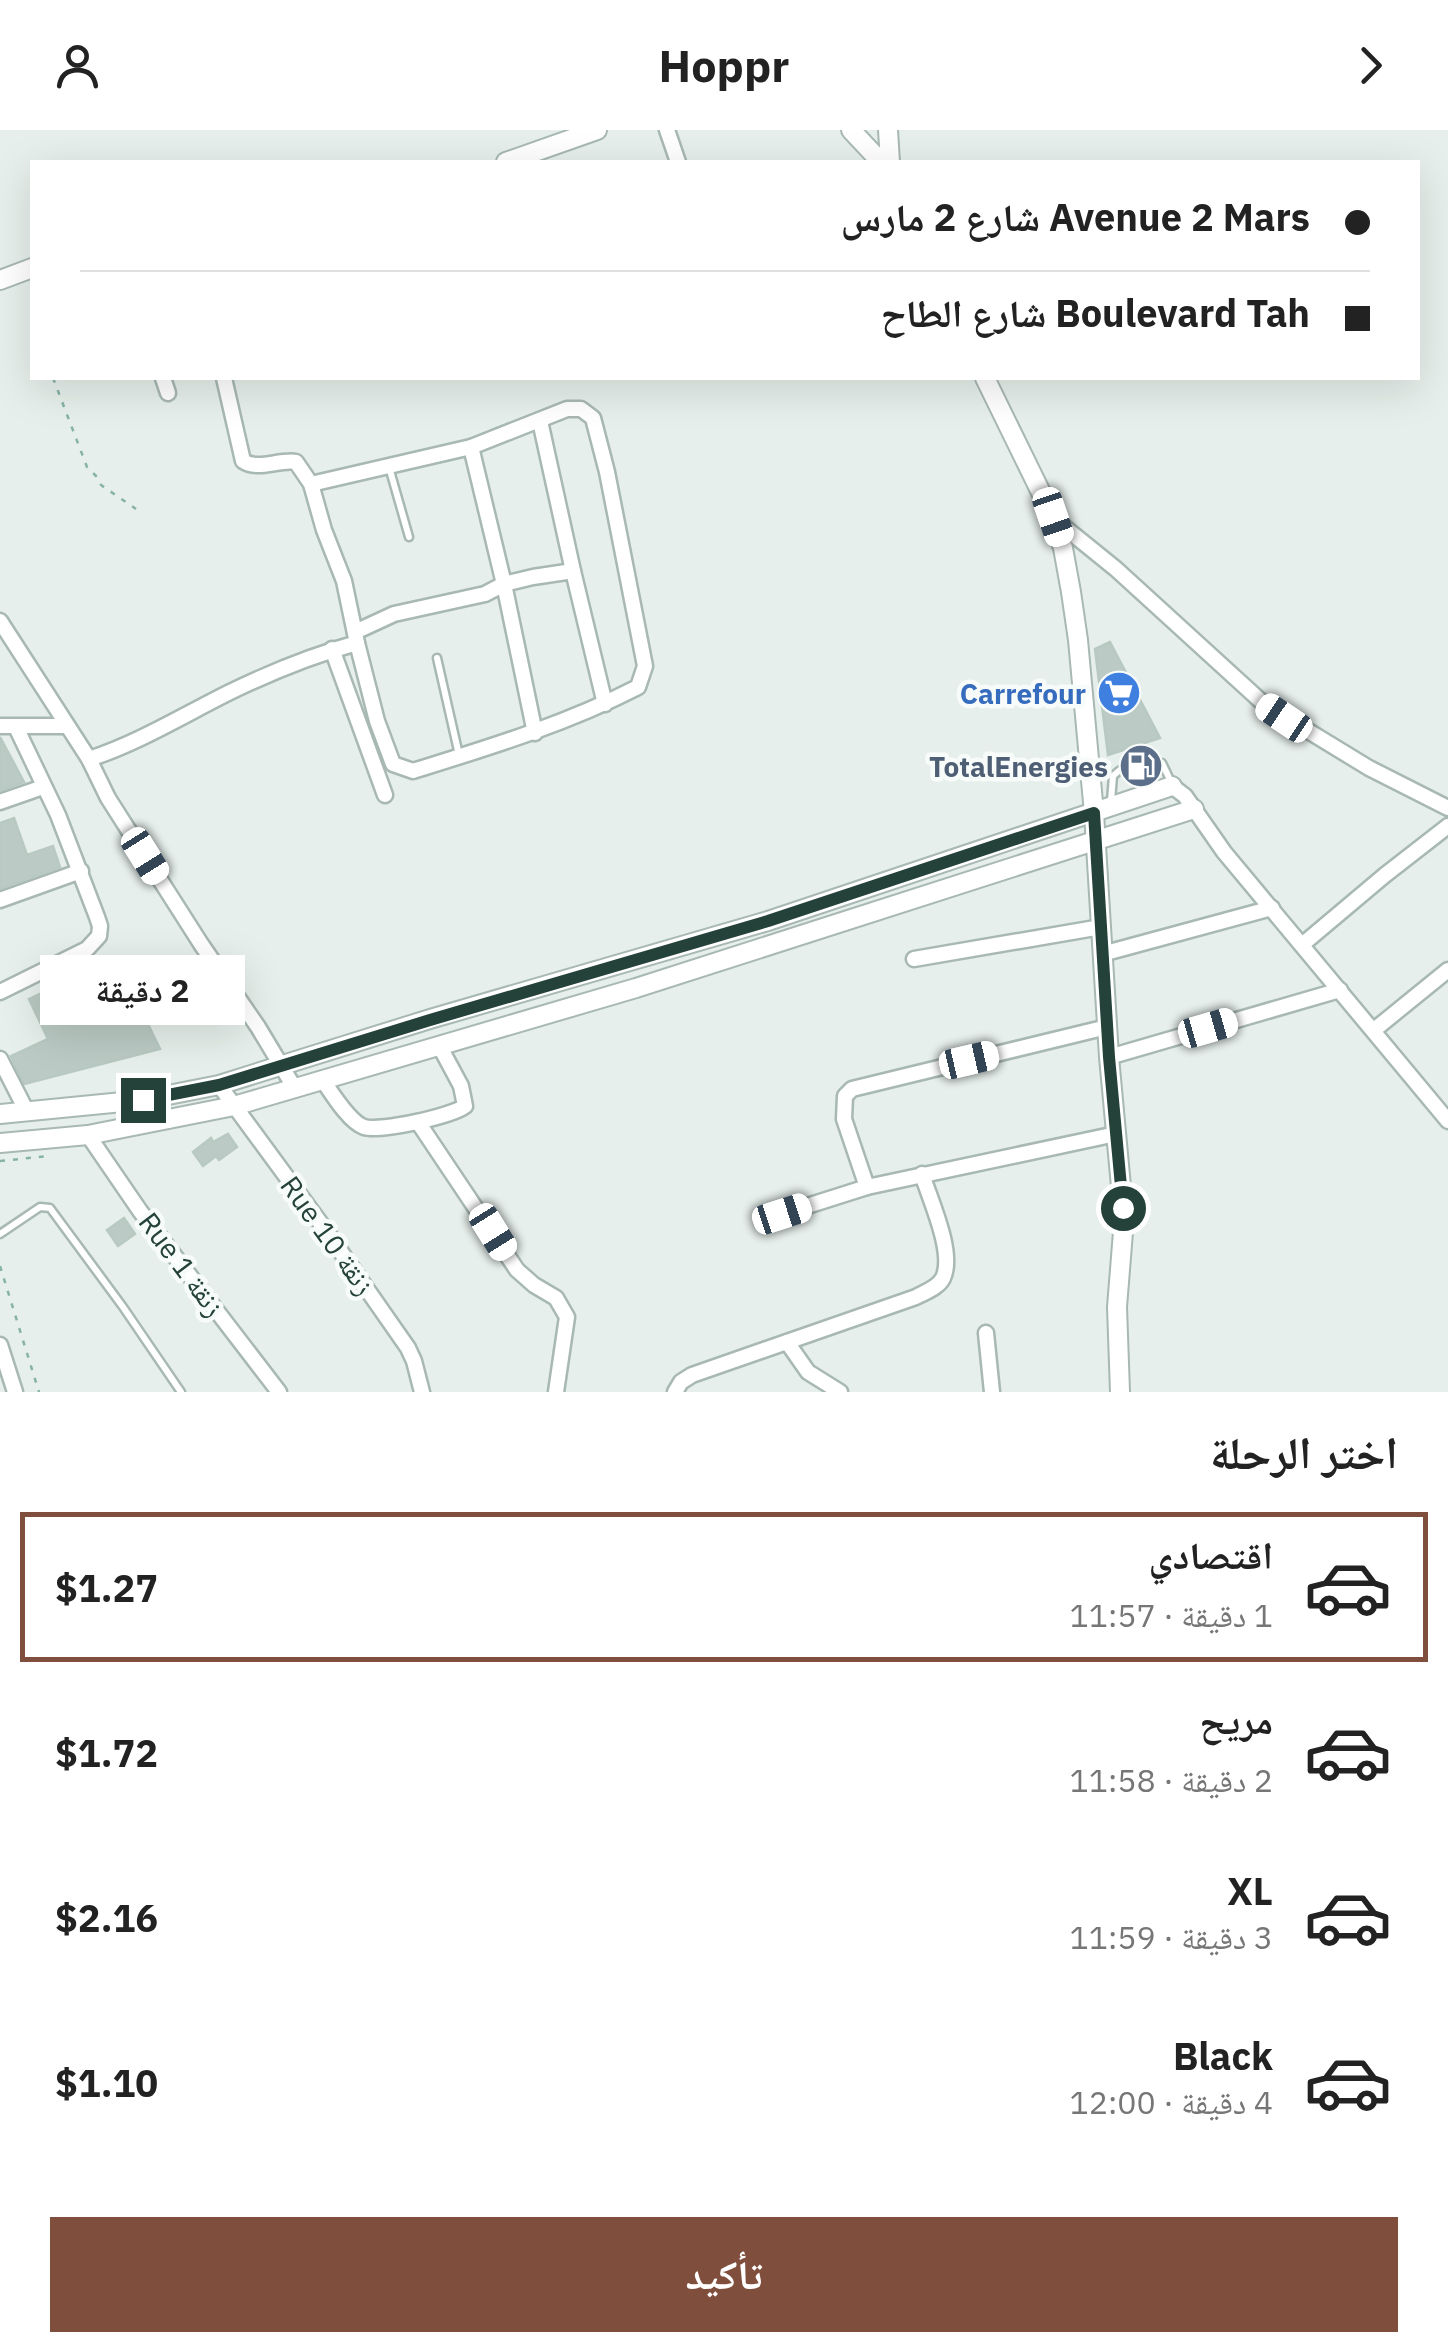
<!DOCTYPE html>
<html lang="ar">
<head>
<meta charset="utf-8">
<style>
	:root { --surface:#fff; --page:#f6f6f6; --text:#222; --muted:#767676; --line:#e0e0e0; --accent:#804e3d }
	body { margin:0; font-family:"IBM Plex Sans","Noto Naskh Arabic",sans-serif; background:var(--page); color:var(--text); direction:rtl; height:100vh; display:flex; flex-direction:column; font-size:38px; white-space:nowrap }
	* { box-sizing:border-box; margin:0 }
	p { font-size:32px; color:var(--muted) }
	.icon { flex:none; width:55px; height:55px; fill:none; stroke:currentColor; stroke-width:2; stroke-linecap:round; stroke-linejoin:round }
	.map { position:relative; height:1262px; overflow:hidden; direction:ltr }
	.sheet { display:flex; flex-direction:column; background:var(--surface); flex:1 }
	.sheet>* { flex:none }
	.guide { position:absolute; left:30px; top:30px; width:1390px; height:220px; border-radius:0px; box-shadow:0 10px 40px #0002; direction:rtl; display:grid; align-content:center; height:220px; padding:0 50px; background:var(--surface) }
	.end { position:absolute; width:45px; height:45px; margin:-22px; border:12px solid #24423a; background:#fff; box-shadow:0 0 0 5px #fff }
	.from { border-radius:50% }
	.bubble { position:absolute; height:70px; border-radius:0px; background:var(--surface); box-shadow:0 10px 40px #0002; font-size:32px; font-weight:700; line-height:70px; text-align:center; direction:rtl }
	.car { position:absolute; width:30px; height:60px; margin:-30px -15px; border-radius:12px; box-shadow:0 0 8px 2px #0007; background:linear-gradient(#fff 24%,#345 0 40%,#fff 0 76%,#345 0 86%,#fff 0) }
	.guide b { display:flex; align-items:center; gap:35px; height:95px; font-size:38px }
	.guide b+b { border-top:2px solid var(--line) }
	.guide i { width:25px; height:25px; background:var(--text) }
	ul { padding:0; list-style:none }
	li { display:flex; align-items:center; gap:30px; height:150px; margin:0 20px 15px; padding:0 30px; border:5px solid transparent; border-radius:0px }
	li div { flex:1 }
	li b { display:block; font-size:38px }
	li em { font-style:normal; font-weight:700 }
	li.current { border-color:var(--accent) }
	li>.icon { width:90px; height:90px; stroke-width:1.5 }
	h2 { padding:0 50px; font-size:45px; line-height:120px }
	.primary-button { display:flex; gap:20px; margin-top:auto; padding:20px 50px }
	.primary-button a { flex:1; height:115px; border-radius:0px; background:var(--accent); color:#fff; font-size:40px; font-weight:700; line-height:115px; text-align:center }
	header { display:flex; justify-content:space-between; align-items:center; height:130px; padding:0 50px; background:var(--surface); font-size:45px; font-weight:700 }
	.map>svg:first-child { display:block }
	.building { fill:#bbcac4; stroke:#b8c9c2; stroke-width:2.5 }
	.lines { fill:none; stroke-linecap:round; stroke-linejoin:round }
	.service-casing { stroke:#a8b8b2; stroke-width:11 }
	.minor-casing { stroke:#a8b8b2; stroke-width:19 }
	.tertiary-casing { stroke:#a8b8b2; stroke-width:22 }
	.path { stroke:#86b3a5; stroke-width:2.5; stroke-dasharray:5 8; stroke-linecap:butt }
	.service { stroke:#fff; stroke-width:6 }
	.minor { stroke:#fff; stroke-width:14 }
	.tertiary { stroke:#fff; stroke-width:18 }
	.route { stroke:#24423a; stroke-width:12 }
	.labels { text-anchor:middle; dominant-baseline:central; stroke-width:9; stroke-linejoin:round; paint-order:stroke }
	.shop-label { font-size:28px; font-weight:bold; fill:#366cbe; stroke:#f7fbf9; text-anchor:end }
	.service-label { font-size:28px; font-weight:bold; fill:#4e5e75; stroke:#f7fbf9; text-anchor:end }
	.street-label { font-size:28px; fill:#24423a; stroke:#f7fbf9 }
</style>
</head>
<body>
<header><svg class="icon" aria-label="forward" viewBox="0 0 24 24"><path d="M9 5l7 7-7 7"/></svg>Hoppr<svg class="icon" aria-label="person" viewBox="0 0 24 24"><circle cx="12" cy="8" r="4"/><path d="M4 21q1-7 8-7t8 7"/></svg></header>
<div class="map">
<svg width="1448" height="1262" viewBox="0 0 1448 1262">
	<rect width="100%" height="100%" fill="#e6efeb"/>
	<g class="building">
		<polygon points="1110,512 1160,608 1108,625 1095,519"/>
		<polygon points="0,607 24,652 0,661"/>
		<polygon points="14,688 27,725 53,716 60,737 0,759 0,693"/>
		<polygon points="116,828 160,919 24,954 11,926 48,909 29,869"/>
		<polygon points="228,1004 237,1017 219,1030 216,1026 203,1036 193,1022 211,1008 213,1012"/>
		<polygon points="124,1088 135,1104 118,1116 107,1100"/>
	</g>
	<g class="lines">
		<g class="service-casing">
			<g id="service">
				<polyline points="389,337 409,407"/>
				<polyline points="437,528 459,625"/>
				<path d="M1111 671 1113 646C1126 633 1145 629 1162 633L1172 654"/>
				<polyline points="0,1104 40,1077 50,1078 123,1177 181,1262"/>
			</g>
		</g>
		<g class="minor-casing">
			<g id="minor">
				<polyline points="667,0 678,32"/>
				<polyline points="163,248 168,263"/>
				<polyline points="540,291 573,441"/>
				<polyline points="471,317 504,454 535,603"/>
				<path d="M311 354 471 317 567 279H581L593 288 607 342 645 536 638 557C566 594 490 617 413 641L393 634 377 591 357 513"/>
				<polyline points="1053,388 1116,439 1264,574 1369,638 1448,678"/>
				<polyline points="0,491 89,629 108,668 201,814 258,897 294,957"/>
				<polyline points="355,502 394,484 485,464 504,454 533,447 573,441 605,574"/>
				<polyline points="332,519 385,665"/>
				<polyline points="0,596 67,596"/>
				<path d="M89 629C138 613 182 586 228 563 269 543 313 525 357 513L344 451 324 400 311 354 296 332C279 329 258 341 243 331L224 248"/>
				<polyline points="1172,656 1185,666 1224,722 1448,991"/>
				<polyline points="0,672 43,657"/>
				<polyline points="0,770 81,741"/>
				<polyline points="1303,814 1385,745 1448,696"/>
				<polyline points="1102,824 1272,778"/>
				<polyline points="914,829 1101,797"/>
				<polyline points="0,862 87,819 99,806 100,796 97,787 58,685 16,597"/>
				<polyline points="1374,900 1448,840"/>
				<polyline points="1109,927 1340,860"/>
				<polyline points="0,929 27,982"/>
				<path d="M322 949C331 962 349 992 364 997 380 1002 452 986 465 976L461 956 439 915"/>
				<polyline points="219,955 327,1102 408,1218 414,1231 422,1262"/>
				<polyline points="418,992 517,1140 534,1155 556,1168 567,1187 556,1262"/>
				<polyline points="88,1005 140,1081 279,1262"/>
				<polyline points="867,1057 844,989 845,966 852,959 1107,897"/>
				<polyline points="782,1084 867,1057 1116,1004"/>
				<polyline points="986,1203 992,1262"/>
				<polyline points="787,1212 808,1242 840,1262"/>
				<polyline points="0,1215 15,1262"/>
				<path d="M675 1262 681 1252 692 1245 916 1167C925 1162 938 1158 943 1148 955 1123 930 1070 922 1044"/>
			</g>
		</g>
		<g class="tertiary-casing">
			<g id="tertiary">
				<polyline points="851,0 881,32"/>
				<polyline points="888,0 890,32"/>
				<polyline points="506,32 597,0"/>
				<polyline points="0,150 32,138"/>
				<polyline points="985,248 1053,387 1063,418 1071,462 1078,510 1094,683 1109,927 1123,1078 1123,1102 1117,1177 1120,1262"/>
				<polyline points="0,984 143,970 219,955 430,889 768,791 1172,656"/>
				<polyline points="0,1013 88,1005 234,976 636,858 1194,679"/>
			</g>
		</g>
		<g class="path">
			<polyline points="53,248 87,337 96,346 101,355 136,379"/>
			<polyline points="0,1031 48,1026"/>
			<polyline points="0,1136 39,1262"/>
		</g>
		<use href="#service" class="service"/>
		<use href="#minor" class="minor"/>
		<use href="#tertiary" class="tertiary"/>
	</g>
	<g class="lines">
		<polyline class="route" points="143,970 219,955 430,890 768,791 1094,683 1109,927 1123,1078"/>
	</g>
	<defs>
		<g id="supermarket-disc" transform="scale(2.25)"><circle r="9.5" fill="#3f7fe0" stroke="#f7fbf9"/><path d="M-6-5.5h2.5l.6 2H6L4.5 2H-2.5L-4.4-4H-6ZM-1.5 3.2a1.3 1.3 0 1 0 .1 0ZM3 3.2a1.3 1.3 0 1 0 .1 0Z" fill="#fff"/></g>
		<g id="fuel-disc" transform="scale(2.25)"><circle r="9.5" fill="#5c6f8a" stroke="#f7fbf9"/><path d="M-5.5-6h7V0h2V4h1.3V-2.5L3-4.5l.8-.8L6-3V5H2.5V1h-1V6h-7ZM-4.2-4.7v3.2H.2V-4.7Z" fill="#fff"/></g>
	</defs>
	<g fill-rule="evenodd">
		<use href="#supermarket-disc" x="1119" y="563"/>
		<use href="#fuel-disc" x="1141" y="636"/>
	</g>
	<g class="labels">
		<g class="shop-label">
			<text x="1086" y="563">Carrefour</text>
		</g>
		<g class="service-label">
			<text x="1108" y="636">TotalEnergies</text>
		</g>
		<g class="street-label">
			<text transform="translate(328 1105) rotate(54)">Rue 10 زنقة</text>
			<text transform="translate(182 1134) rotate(53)">Rue 1 زنقة</text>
		</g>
	</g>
</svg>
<i class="end from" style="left:1123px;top:1078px"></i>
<i class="end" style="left:143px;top:970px"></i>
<div class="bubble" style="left:40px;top:825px;width:205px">2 دقيقة</div>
<i class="car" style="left:1053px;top:387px;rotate:161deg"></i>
<i class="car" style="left:1284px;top:588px;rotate:304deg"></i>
<i class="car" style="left:145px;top:726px;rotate:148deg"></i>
<i class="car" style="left:1208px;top:898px;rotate:74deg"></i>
<i class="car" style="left:969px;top:930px;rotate:77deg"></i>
<i class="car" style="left:782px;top:1084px;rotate:72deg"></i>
<i class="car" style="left:493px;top:1102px;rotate:148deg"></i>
<div class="guide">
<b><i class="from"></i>Avenue 2 Mars شارع 2 مارس</b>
<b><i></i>Boulevard Tah شارع الطاح</b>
</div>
</div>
<section class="sheet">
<h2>اختر الرحلة</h2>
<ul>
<li class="current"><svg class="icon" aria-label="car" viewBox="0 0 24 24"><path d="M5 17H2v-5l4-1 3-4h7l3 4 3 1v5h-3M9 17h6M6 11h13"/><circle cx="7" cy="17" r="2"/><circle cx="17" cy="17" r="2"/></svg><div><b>اقتصادي</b><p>1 دقيقة · 11:57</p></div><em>$1.27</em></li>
<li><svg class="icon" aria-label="car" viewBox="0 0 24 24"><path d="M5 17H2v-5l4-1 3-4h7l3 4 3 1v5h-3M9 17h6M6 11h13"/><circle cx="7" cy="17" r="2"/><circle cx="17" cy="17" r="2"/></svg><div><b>مريح</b><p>2 دقيقة · 11:58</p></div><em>$1.72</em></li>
<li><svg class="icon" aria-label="car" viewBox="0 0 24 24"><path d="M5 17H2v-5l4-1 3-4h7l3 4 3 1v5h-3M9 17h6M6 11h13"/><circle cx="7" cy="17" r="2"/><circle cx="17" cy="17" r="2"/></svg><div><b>XL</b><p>3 دقيقة · 11:59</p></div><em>$2.16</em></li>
<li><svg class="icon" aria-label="car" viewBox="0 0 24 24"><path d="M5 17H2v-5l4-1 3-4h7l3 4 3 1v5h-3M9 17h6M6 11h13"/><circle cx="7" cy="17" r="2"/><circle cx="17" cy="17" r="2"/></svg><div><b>Black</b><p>4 دقيقة · 12:00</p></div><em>$1.10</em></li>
</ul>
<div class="primary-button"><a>تأكيد</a></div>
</section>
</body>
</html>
